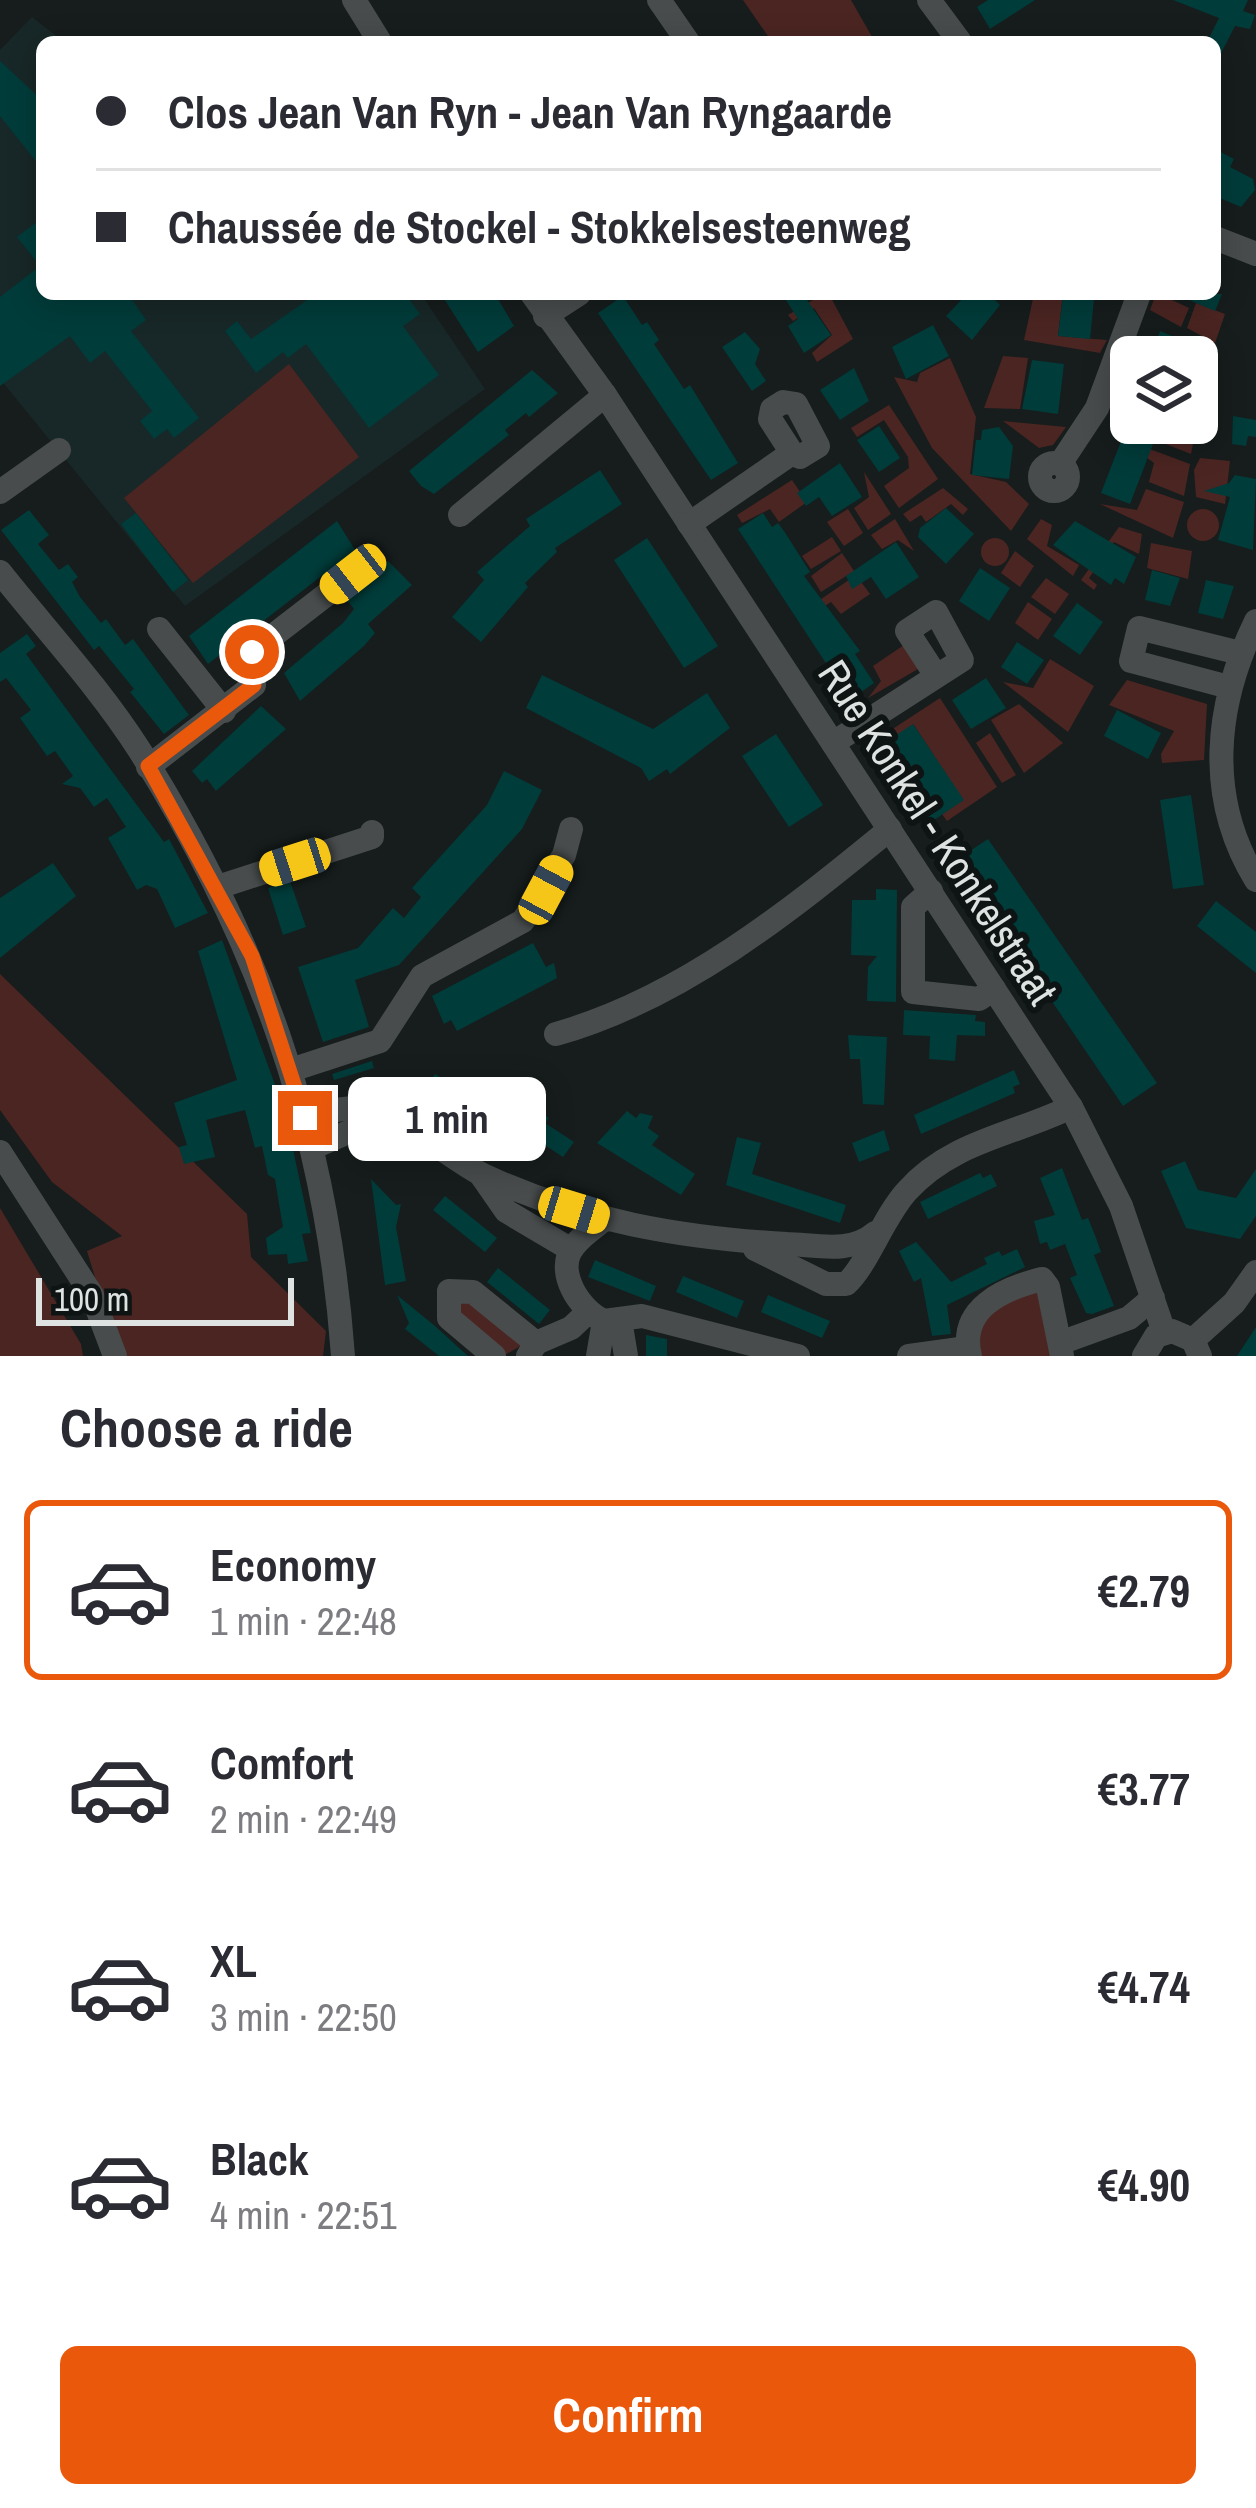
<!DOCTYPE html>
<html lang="en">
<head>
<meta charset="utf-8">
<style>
	:root { --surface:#fff; --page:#f2f2f3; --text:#2b2b33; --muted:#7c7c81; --line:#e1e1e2; --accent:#ea580c }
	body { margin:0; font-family:"Archivo Narrow",sans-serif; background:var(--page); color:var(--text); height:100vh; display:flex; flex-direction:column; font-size:45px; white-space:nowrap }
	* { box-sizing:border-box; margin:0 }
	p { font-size:39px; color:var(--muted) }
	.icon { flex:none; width:66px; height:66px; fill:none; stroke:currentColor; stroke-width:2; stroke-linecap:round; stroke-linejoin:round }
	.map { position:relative; height:1356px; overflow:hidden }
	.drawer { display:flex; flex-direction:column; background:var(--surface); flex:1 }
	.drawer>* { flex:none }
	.banner { position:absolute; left:36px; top:36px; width:1185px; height:264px; border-radius:18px; box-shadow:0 6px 30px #0003; display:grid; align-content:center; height:264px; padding:0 60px; background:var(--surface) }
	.buttons { position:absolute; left:1110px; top:336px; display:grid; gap:24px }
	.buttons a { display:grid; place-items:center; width:108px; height:108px; border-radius:18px; background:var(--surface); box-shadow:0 6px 30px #0003; font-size:60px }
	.scale { position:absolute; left:36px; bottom:30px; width:258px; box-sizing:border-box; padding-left:12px; border:6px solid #dee3e2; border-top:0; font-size:33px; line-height:42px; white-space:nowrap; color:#dee3e2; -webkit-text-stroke:9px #0d1413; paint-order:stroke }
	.end { position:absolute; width:54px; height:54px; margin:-27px; border:15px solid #ea580c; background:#fff; box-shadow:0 0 0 6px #fff }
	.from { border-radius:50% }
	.bubble { position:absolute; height:84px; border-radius:18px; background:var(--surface); box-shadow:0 6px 30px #0003; font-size:39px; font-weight:700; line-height:84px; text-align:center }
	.car { position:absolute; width:36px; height:72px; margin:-36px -18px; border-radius:15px; box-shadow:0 0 9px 3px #0007; background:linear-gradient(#f5c518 24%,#345 0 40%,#f5c518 0 76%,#345 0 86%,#f5c518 0) }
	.banner b { display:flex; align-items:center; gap:42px; height:114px; font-size:45px }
	.banner b+b { border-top:3px solid var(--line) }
	.banner i { width:30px; height:30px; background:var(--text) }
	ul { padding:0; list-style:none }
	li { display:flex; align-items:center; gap:36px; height:180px; margin:0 24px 18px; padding:0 36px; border:6px solid transparent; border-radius:18px }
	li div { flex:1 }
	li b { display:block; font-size:45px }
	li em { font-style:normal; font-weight:700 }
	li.active { border-color:var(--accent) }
	li>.icon { width:108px; height:108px; stroke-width:1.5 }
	h2 { padding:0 60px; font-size:54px; line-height:144px }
	.primary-button { display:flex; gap:24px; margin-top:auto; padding:24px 60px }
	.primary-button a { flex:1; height:138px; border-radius:18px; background:var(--accent); color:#fff; font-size:48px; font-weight:700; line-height:138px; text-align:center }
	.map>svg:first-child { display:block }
	.built { fill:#182727 }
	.green { fill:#4b2522 }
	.building { fill:#003c3a }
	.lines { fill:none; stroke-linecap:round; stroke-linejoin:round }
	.minor { stroke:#484c4c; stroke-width:24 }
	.route { stroke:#ea580c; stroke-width:15 }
	.labels { text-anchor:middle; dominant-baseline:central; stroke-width:12; stroke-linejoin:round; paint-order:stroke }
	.street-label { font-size:42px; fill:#dee3e2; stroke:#0d1413 }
</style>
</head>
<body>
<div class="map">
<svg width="1256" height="1356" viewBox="0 0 1256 1356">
	<rect width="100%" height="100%" fill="#161d1c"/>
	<polygon class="built" points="32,17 64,42 42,42 42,294 421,294 485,389 185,606 0,379 0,50"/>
	<g class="green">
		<polygon points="743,0 851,0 875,42 772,42"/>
		<polygon points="823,294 829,294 853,339 817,362 812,353 832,335 814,308 793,321 788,315"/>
		<polygon points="1034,294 1063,294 1058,336 1107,340 1100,353 1024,340"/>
		<polygon points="1156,294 1173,294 1172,300 1189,308 1181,327 1150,310"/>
		<polygon points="1196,303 1225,314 1215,343 1187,328"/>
		<polygon points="1003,356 1028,358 1020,409 984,408"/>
		<polygon points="950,358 976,417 970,474 1006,482 1029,504 1011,531 932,448 894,377 917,382 920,373"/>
		<polygon points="289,364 359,457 193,583 124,498"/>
		<polygon points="1197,397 1202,398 1191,454 1163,443 1167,423 1197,423"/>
		<polygon points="889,405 938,479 899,508 884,486 909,468 908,457 884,420 857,437 851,428"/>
		<polygon points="1003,421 1066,427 1053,445 1039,448"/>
		<polygon points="1120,438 1190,464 1184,496 1149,482 1154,463"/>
		<polygon points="1200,458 1230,461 1225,504 1196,497 1194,470"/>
		<polygon points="864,472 891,514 868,530 854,508 869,497"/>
		<polygon points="792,480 807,502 779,522 770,509 742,523 737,515"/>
		<polygon points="943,488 968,509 963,515 951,504 926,522 921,515 910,522 903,514"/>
		<polygon points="1146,489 1184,502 1173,538 1100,504 1137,510"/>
		<circle cx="1203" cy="525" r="16"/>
		<polygon points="848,509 863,533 844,546 827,522"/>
		<polygon points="895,519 914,551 898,540 882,549 871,535"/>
		<polygon points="1041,519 1052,525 1047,546 1079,565 1073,576 1027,539"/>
		<polygon points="1119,527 1142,534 1139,554 1114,542 1089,578 1097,585 1094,590 1081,580"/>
		<polygon points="832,537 841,551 811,569 802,556"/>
		<circle cx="995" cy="552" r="14"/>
		<polygon points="1151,543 1192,551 1188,579 1147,568"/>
		<polygon points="1015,551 1034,566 1020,587 1001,573"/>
		<polygon points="842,553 854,571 821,592 811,576"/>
		<polygon points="856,575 870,594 841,614 831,602 804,619 801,613"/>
		<polygon points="1046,578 1069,594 1055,614 1031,597"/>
		<polygon points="1028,602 1052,619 1038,640 1015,623"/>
		<polygon points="904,645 918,669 868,698 881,681 873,666"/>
		<polygon points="1050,659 1094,686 1068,732 1003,682 1033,688"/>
		<polygon points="1127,680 1207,704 1204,760 1162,763 1161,754 1174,731 1109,705"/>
		<polygon points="940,698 997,787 947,821 942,814 963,800 914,725 869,753 865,747"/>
		<polygon points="1019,704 1063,743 1024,773 991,720"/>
		<polygon points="990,733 1016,775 1002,783 976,743"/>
		<polygon points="0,974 247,1214 251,1257 326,1331 323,1356 119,1356 87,1251 122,1236 52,1182 0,1110"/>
		<polygon points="0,1208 81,1344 83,1356 0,1356"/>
		<polygon points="1037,1283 1058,1356 975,1356 974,1316"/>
		<polygon points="457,1294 524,1344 503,1356 463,1326"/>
	</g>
	<g class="building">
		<polygon points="988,0 1035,0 990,29 977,7"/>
		<polygon points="1173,0 1248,0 1243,11 1255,15 1250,29 1235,26 1215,65 1215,42 1207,42 1219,18"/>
		<polygon points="0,61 42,100 42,169 0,116"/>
		<polygon points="1215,149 1234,159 1230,167 1253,179 1255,190 1241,207 1215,196"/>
		<polygon points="42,218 42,294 121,294 133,301 146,320 131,331 199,418 174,438 167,429 154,439 140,421 152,411 105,351 90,363 70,336 0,386 0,297 40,266 17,237"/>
		<polygon points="316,294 405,294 420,314 403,326 439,375 369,428 306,344 288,358 283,352 256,373 225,331 237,321 251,339"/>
		<polygon points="441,294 495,294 514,326 478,352"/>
		<polygon points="782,294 803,294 831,335 804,353 788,326 798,319"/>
		<polygon points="967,294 989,294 1000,305 972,340 946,316"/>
		<polygon points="1175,294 1222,294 1215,311"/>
		<polygon points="623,296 642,325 647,322 659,340 654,344 684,389 690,385 738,463 711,480 598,313"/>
		<polygon points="1063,296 1094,299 1090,339 1058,336"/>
		<polygon points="933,325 949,356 906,379 892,347"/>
		<polygon points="1160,331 1182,340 1176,357 1151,357"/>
		<polygon points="745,332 760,349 755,364 766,381 752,391 722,347"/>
		<polygon points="1032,360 1064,364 1058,414 1022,409"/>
		<polygon points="854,368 869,401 840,420 820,390"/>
		<polygon points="532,370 558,393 529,417 526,413 505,430 509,435 434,494 421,486 409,471"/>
		<polygon points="1233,416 1256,420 1256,437 1248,436 1246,446 1232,444"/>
		<polygon points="1128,423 1161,423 1130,504 1101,493"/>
		<polygon points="879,426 900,458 879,472 857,440"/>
		<polygon points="999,427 1013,446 1009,479 972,475 976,440 981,440 982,430"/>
		<polygon points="840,463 862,497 832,516 819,497 806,506 797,493"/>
		<polygon points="600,470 622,504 555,548 557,552 525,583 528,587 481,642 452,617 484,580 477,572 530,526 526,519"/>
		<polygon points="1235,475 1256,479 1253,550 1218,540 1230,497 1204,491 1229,483"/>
		<polygon points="946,508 974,534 946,564 918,537 920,528"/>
		<polygon points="29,510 49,535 38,544 59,570 68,564 78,577 72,582 80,597 101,623 106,619 125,645 133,639 189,715 164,734 130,692 134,689 99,646 94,650 1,530"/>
		<polygon points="136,513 188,580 173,592 121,524"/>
		<polygon points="763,513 772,527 778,523 784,531 810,572 804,576 860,651 855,654 874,683 850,700 738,529"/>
		<polygon points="337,521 355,550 208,664 189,636"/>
		<polygon points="1075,521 1136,557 1124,584 1115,578 1111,585 1053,545"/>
		<polygon points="647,538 718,646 684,668 614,560"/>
		<polygon points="896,542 919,577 886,599 871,577 852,589 846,576"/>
		<polygon points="388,561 412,585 368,624 375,633 364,646 300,701 284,673 343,623 354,609 347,600"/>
		<polygon points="980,568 1010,588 989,621 959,601"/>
		<polygon points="1152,570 1180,578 1170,606 1145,600"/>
		<polygon points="1206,580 1234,586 1223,619 1198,613"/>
		<polygon points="1077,603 1103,622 1080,655 1053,636"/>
		<polygon points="27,634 36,646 26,654 164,842 169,839 208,913 175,928 157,889 146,885 137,890 108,838 126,827 107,798 94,807 80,788 62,784 73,776 55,751 47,756 20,718 31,710 6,678 0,682 0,653"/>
		<polygon points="1017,642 1044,660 1027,684 1001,667"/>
		<polygon points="542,675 653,729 707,693 730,728 670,774 667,769 649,781 641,768 526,708"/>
		<polygon points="986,678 1006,708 971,729 952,700"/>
		<polygon points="261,706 286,729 216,791 207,779 202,783 192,771"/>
		<polygon points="1117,710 1161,733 1148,759 1104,736"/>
		<polygon points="913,724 964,800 931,822 881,745"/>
		<polygon points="776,734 823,805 789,827 742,756"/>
		<polygon points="504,771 542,790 522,829 399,965 355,980 369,1027 323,1042 298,967 358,948 393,908 404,918 421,897 412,888 487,805"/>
		<polygon points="1191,795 1204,885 1173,889 1160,800"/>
		<polygon points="988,839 1157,1083 1123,1106 956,860"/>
		<polygon points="53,863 76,896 0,958 0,898"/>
		<polygon points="290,881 306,927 283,935 268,888"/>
		<polygon points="876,889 897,890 896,1002 867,1001 868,967 877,956 851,955 852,900 876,900"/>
		<polygon points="1216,901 1256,932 1256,973 1197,926"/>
		<polygon points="222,940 285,1112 275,1115 288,1126 311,1233 302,1234 308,1261 288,1264 287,1254 268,1255 266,1238 283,1227 280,1210 275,1179 268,1175 262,1146 255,1148 245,1110 206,1120 215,1157 184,1164 179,1147 187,1145 174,1103 237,1080 198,951"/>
		<polygon points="533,943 546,967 554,963 557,978 457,1031 451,1020 444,1024 432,996"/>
		<polygon points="904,1010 976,1015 975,1021 985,1022 985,1036 957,1035 955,1061 929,1059 930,1036 903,1035"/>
		<polygon points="848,1035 887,1037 884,1105 863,1104 860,1059 850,1059"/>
		<polygon points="372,1061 374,1068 334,1080 332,1074"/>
		<polygon points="1014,1070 1020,1084 1013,1087 1015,1093 921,1134 914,1115"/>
		<polygon points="435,1074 492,1107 479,1127 424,1090"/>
		<polygon points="534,1107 549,1118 545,1123 574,1142 563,1157 508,1121"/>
		<polygon points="627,1111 636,1118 640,1113 653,1116 648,1128 659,1136 652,1145 695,1174 681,1195 597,1143"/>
		<polygon points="884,1130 890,1150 859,1162 852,1143"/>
		<polygon points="737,1137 761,1143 752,1174 846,1205 840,1223 726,1185"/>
		<polygon points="1185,1161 1198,1190 1236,1198 1256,1169 1256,1216 1240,1239 1186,1228 1161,1171"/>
		<polygon points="1062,1168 1082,1220 1088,1218 1095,1235 1101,1252 1094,1255 1114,1306 1092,1314 1086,1313 1070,1278 1077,1275 1065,1244 1050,1250 1047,1242 1040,1244 1034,1221 1055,1215 1040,1178"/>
		<polygon points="980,1173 983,1178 991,1174 997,1186 928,1219 920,1202"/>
		<polygon points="371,1179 396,1205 401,1204 396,1227 406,1281 385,1285"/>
		<polygon points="445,1196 497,1238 485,1252 433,1210"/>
		<polygon points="916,1242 951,1282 987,1264 984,1258 999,1251 1002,1256 1017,1249 1025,1267 947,1305 951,1334 932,1336 921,1278 914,1282 899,1251"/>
		<polygon points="595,1260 656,1286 650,1301 588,1277"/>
		<polygon points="498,1268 550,1310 539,1324 487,1282"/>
		<polygon points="683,1276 744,1301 737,1318 676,1292"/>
		<polygon points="397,1295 435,1326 468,1356 439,1356 405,1329 409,1323"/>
		<polygon points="768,1295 830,1321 822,1338 761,1312"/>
		<polygon points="1256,1327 1256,1356 1237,1356"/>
		<polygon points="646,1335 667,1339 667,1356 646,1356"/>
	</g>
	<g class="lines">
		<g class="minor">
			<polyline points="354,0 380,42"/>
			<polyline points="659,0 688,42"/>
			<polyline points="929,0 960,42"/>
			<polyline points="1215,238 1256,254"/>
			<polyline points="532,294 605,395 1071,1107 1121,1206 1164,1332"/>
			<polyline points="545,316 579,294"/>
			<circle cx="1054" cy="477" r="14"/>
			<polyline points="1060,464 1097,408 1139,294"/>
			<polyline points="0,492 59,450"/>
			<polyline points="460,515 605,395"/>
			<polyline points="689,524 792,453 800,457 818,446 796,404 783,402 772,409 770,419 792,453"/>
			<path d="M0 572C46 630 100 688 140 751 259 941 327 1131 343 1356"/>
			<path d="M1256 621C1215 705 1205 797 1256 880"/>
			<polyline points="159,629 224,711"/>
			<polyline points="1229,687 1131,661 1139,628 1240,653"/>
			<polyline points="833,743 962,660 936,612 907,631 935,674"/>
			<polyline points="148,767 254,685 252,652 353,574"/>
			<polyline points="218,887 372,837 372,832"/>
			<polyline points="931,891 913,907 913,992 979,999 994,989"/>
			<path d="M556 1034C681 999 790 911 890 829"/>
			<polyline points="291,1070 380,1041 422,976 523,921 564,855 571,829"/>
			<path d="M305 1118C326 1112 355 1104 377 1109 397 1113 458 1164 485 1176 582 1221 682 1238 787 1244 817 1245 851 1254 875 1233"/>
			<polyline points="314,1147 360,1127 402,1127"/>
			<polyline points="0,1152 92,1295 115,1356"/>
			<polyline points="481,1175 506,1211 570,1249"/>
			<path d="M755 1249 826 1284H846C866 1267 884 1216 907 1191 952 1141 1014 1135 1071 1107"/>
			<polyline points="620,1320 626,1356"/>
			<polyline points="604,1321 642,1316 798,1356"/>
			<polyline points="1193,1340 1234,1303 1256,1272"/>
			<polyline points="536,1343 571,1328 588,1312"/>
			<polyline points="1060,1343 1129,1318 1153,1298"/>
			<polyline points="494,1356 449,1318 449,1291 473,1292 536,1343 528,1356"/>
			<path d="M598 1356 604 1321C579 1310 554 1270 574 1246 582 1235 595 1227 605 1219"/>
			<polyline points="909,1356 967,1348"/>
			<path d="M970 1356C958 1309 1002 1289 1042 1279L1048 1287 1062 1356"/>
			<polyline points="1144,1356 1156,1336 1172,1331 1193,1340 1200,1356"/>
		</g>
	</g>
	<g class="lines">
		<polyline class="route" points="252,652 254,685 148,766 252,956 305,1118"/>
	</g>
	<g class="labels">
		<g class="street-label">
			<text transform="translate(938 832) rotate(57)">Rue Konkel - Konkelstraat</text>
		</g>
	</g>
</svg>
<div class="buttons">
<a><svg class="icon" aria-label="layers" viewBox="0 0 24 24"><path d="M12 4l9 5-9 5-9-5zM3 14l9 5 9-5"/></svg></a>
</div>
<div class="scale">100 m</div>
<i class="end from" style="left:252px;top:652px"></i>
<i class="end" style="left:305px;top:1118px"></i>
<div class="bubble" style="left:348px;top:1077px;width:198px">1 min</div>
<i class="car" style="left:353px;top:574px;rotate:232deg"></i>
<i class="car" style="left:295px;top:862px;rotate:252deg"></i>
<i class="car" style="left:546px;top:890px;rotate:28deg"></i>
<i class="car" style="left:574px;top:1210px;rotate:107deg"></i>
<div class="banner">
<b><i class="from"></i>Clos Jean Van Ryn - Jean Van Ryngaarde</b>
<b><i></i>Chaussée de Stockel - Stokkelsesteenweg</b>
</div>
</div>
<section class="drawer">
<h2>Choose a ride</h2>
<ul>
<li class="active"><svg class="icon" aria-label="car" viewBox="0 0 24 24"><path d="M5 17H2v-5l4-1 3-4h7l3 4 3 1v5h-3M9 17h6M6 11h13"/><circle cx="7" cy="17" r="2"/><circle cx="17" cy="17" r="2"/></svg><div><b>Economy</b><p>1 min · 22:48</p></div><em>€2.79</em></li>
<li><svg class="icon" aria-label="car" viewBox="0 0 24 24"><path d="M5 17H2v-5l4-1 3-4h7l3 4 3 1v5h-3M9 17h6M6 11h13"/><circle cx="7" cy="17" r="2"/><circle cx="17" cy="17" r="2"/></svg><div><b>Comfort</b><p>2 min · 22:49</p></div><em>€3.77</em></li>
<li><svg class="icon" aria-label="car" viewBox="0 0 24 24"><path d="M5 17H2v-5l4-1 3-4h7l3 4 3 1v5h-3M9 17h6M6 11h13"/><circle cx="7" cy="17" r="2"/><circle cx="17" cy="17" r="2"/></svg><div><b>XL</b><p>3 min · 22:50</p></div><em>€4.74</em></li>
<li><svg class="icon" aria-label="car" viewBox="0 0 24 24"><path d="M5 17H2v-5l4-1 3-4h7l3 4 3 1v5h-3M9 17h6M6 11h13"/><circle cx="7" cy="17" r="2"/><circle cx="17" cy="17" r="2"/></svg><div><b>Black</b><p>4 min · 22:51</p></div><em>€4.90</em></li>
</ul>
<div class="primary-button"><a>Confirm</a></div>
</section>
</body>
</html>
